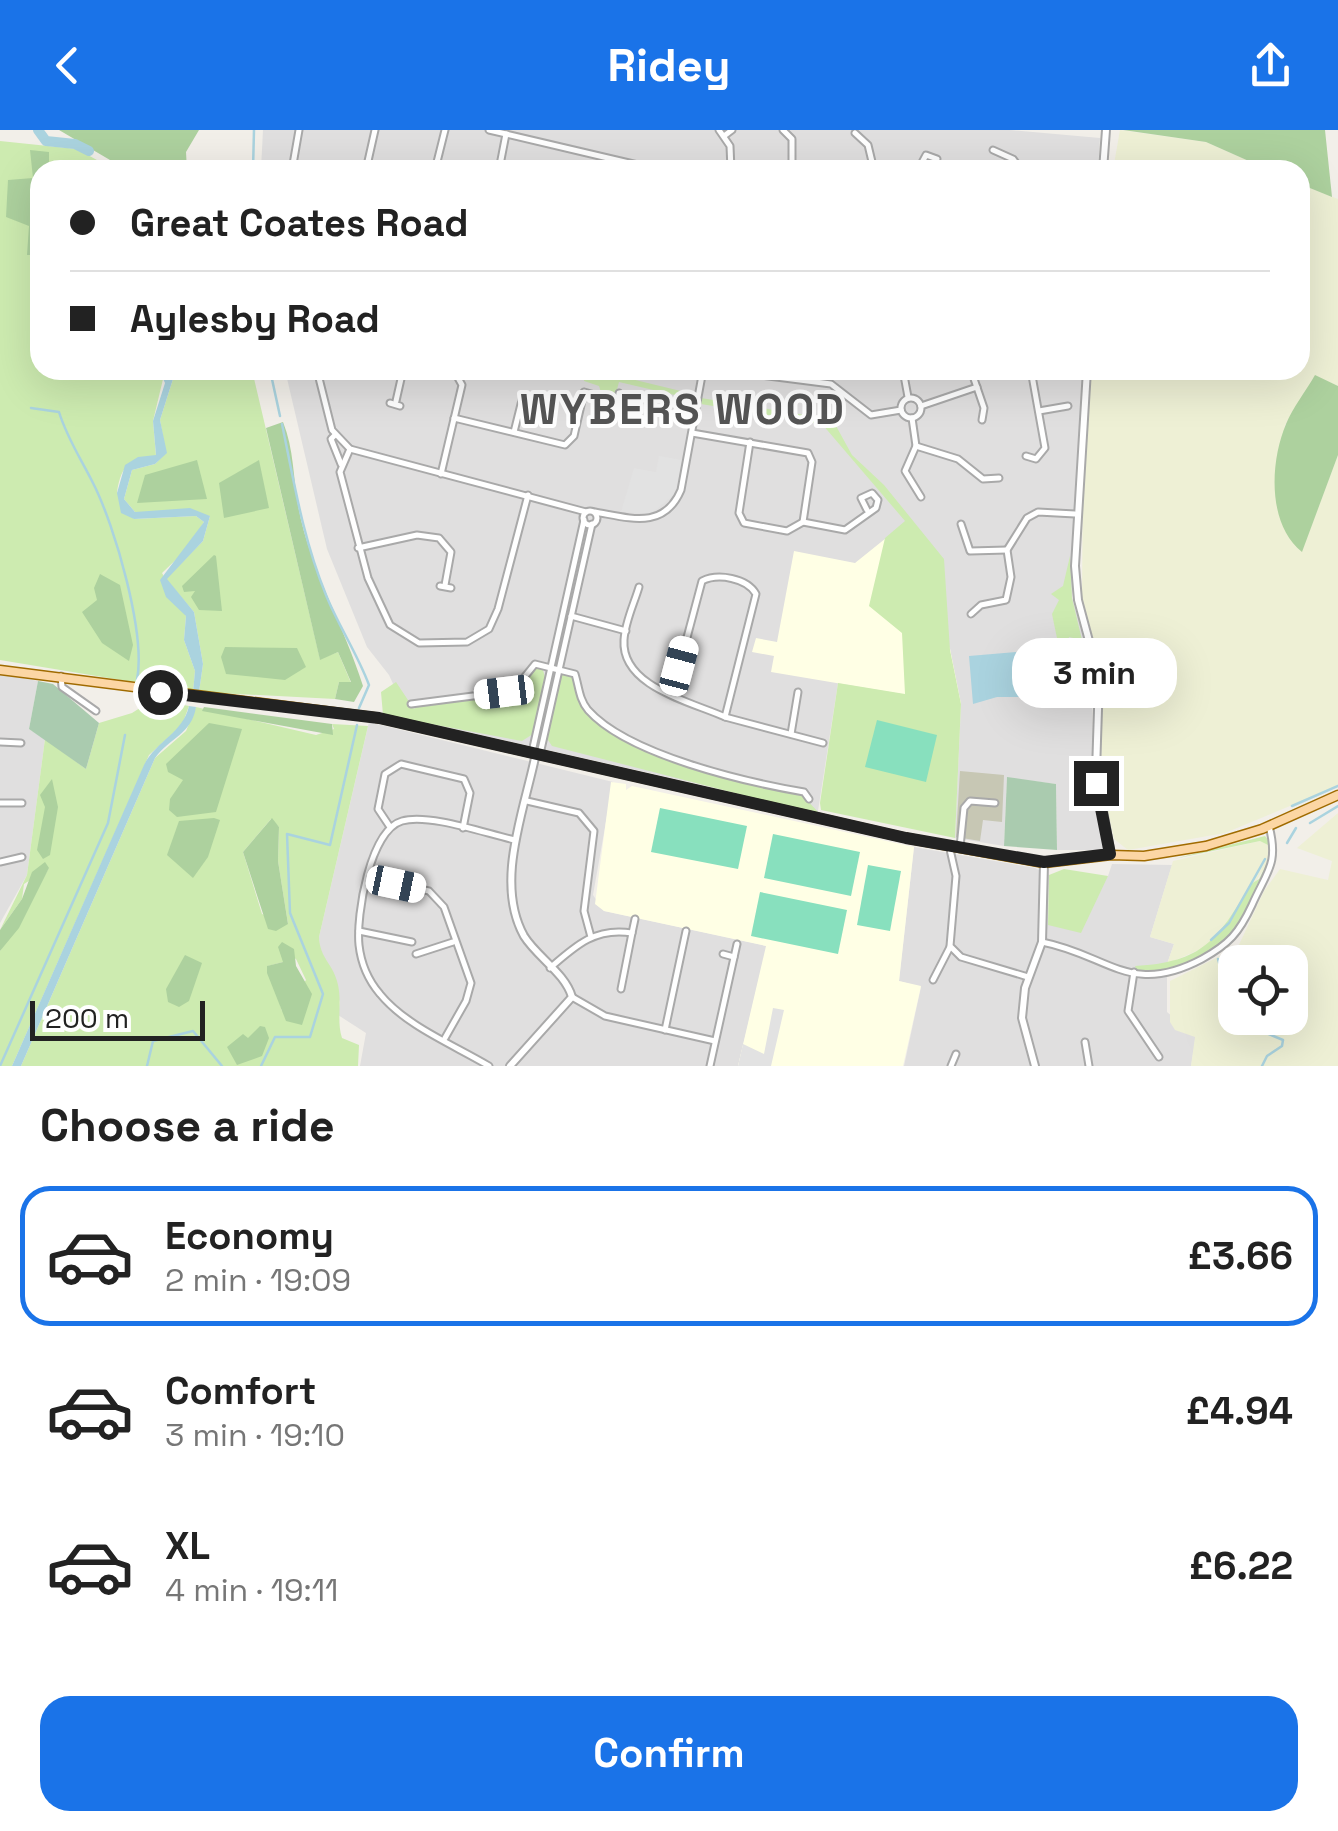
<!DOCTYPE html>
<html lang="en">
<head>
<meta charset="utf-8">
<style>
	:root { --surface:#fff; --page:#f6f6f6; --text:#222; --muted:#767676; --line:#e0e0e0; --accent:#1a73e8 }
	body { margin:0; font-family:"Space Grotesk",sans-serif; background:var(--page); color:var(--text); height:100vh; display:flex; flex-direction:column; font-size:38px; white-space:nowrap }
	* { box-sizing:border-box; margin:0 }
	p { font-size:32px; color:var(--muted) }
	.icon { flex:none; width:55px; height:55px; fill:none; stroke:currentColor; stroke-width:2; stroke-linecap:round; stroke-linejoin:round }
	.map { position:relative; height:936px; overflow:hidden }
	.details { display:flex; flex-direction:column; background:var(--surface); flex:1 }
	.details>* { flex:none }
	.top-card { position:absolute; left:30px; top:30px; width:1280px; height:220px; border-radius:30px; box-shadow:0 10px 40px #0002; display:grid; align-content:center; height:220px; padding:0 40px; background:var(--surface) }
	.tools { position:absolute; left:1218px; top:815px; display:grid; gap:20px }
	.tools a { display:grid; place-items:center; width:90px; height:90px; border-radius:20px; background:var(--surface); box-shadow:0 10px 40px #0002; font-size:50px }
	.scale { position:absolute; left:30px; bottom:25px; width:175px; box-sizing:border-box; padding-left:10px; border:5px solid #222; border-top:0; font-size:28px; line-height:35px; white-space:nowrap; color:#222; -webkit-text-stroke:8px #fff; paint-order:stroke }
	.end { position:absolute; width:45px; height:45px; margin:-22px; border:12px solid #222; background:#fff; box-shadow:0 0 0 5px #fff }
	.from { border-radius:50% }
	.bubble { position:absolute; height:70px; border-radius:30px; background:var(--surface); box-shadow:0 10px 40px #0002; font-size:32px; font-weight:700; line-height:70px; text-align:center }
	.car { position:absolute; width:30px; height:60px; margin:-30px -15px; border-radius:12px; box-shadow:0 0 8px 2px #0007; background:linear-gradient(#fff 24%,#345 0 40%,#fff 0 76%,#345 0 86%,#fff 0) }
	.top-card b { display:flex; align-items:center; gap:35px; height:95px; font-size:38px }
	.top-card b+b { border-top:2px solid var(--line) }
	.top-card i { width:25px; height:25px; background:var(--text) }
	ul { padding:0; list-style:none }
	li { display:flex; align-items:center; gap:30px; height:140px; margin:0 20px 15px; padding:0 20px; border:5px solid transparent; border-radius:30px }
	li div { flex:1 }
	li b { display:block; font-size:38px }
	li em { font-style:normal; font-weight:700 }
	li.active { border-color:var(--accent) }
	li>.icon { width:90px; height:90px; stroke-width:1.5 }
	h2 { padding:0 40px; font-size:45px; line-height:120px }
	.primary-button { display:flex; gap:20px; margin-top:auto; padding:20px 40px }
	.primary-button a { flex:1; height:115px; border-radius:30px; background:var(--accent); color:#fff; font-size:40px; font-weight:700; line-height:115px; text-align:center }
	header { display:flex; justify-content:space-between; align-items:center; height:130px; padding:0 40px; background:var(--accent); color:#fff; font-size:45px; font-weight:700 }
	.map>svg:first-child { display:block }
	.residential { fill:#e0dfdf }
	.education { fill:#ffffe5 }
	.construction { fill:#c7c7b4 }
	.farmland { fill:#eef0d5; fill-rule:evenodd }
	.grass { fill:#cdebb0; fill-rule:evenodd }
	.forest { fill:#add19e }
	.cemetery { fill:#aacbaf }
	.pitch { fill:#88e0be }
	.parking { fill:#e2e2e2 }
	.water { fill:#aad3df }
	.lines { fill:none; stroke-linecap:round; stroke-linejoin:round }
	.stream { stroke:#aad3df; stroke-width:2.5 }
	.river { stroke:#aad3df; stroke-width:10 }
	.minor-casing { stroke:#a9a9a9; stroke-width:9 }
	.tertiary-casing { stroke:#a9a9a9; stroke-width:10 }
	.primary-casing { stroke:#a06b00; stroke-width:11 }
	.minor { stroke:#fff; stroke-width:5 }
	.tertiary { stroke:#fff; stroke-width:6 }
	.primary { stroke:#fcd6a4; stroke-width:8 }
	.route { stroke:#222; stroke-width:12 }
	.labels { text-anchor:middle; dominant-baseline:central; stroke-width:8; stroke-linejoin:round; paint-order:stroke }
	.district-label { font-size:42px; font-weight:bold; letter-spacing:2.5px; fill:#555; stroke:#fff }
</style>
</head>
<body>
<header><svg class="icon" aria-label="back" viewBox="0 0 24 24"><path d="M15 5l-7 7 7 7"/></svg>Ridey<svg class="icon" aria-label="share" viewBox="0 0 24 24"><path d="M12 15V3M7 8l5-5 5 5M5 13v7h14v-7"/></svg></header>
<div class="map">
<svg width="1338" height="936" viewBox="0 0 1338 936">
	<rect width="100%" height="100%" fill="#f2efe9"/>
	<g class="residential">
		<polygon points="263,0 1010,0 1100,8 1098,40 261,40"/>
		<polygon points="285,240 1084,240 1072,468 1092,534 1093,660 1105,720 1057,720 1056,654 1007,648 1004,716 955,708 961,574 950,519 905,565 838,553 818,681 409,589 389,545 367,517 327,419"/>
		<polygon points="0,544 38,551 29,599 45,609 27,745 0,793"/>
		<polygon points="369,592 613,652 593,765 604,781 767,816 738,936 360,936 366,903 338,885 340,872 320,825 319,807"/>
		<polygon points="914,717 1035,738 1049,745 1048,795 1108,746 1112,734 1172,735 1150,807 1174,814 1167,834 1167,882 1196,907 1191,936 904,936 921,857 899,851"/>
	</g>
	<g class="education">
		<polygon points="906,392 950,519 961,574 771,542 774,526 752,522 756,508 777,512 794,421 855,433"/>
		<polygon points="611,652 626,654 626,660 632,656 914,717 899,851 921,856 903,936 738,936 766,816 604,781 595,774"/>
	</g>
	<polygon class="construction" points="960,641 1004,645 1002,692 983,690 980,711 956,707"/>
	<g class="farmland">
		<polygon points="1120,0 1206,12 1269,40 1113,40"/>
		<polygon points="1300,54 1338,69 1338,256 1315,246 1285,295 1282,317 1302,421 1338,325 1338,656 1225,703 1128,720 1114,709 1101,651 1102,543 1082,469 1083,338 1092,240 1300,240"/>
		<path d="M1338 683V936H1191L1195 907 1175 900 1170 892V851L1238 817 1264 761 1280 739 1328 750 1332 731 1297 718ZM1235 832H1290V888H1235Z"/>
		<polygon points="1260,711 1270,716 1271,729 1212,814 1167,834 1174,814 1150,807 1173,731"/>
	</g>
	<g class="grass">
		<path d="M0 11 77 19 115 40H40V240H159L164 245 153 291 156 326C129 331 122 333 117 362L134 389 196 386 204 392 187 419 162 443 186 486 184 510 195 541 193 562 0 530Z"/>
		<polygon points="167,240 252,240 320,529 338,522 351,553 339,552 335,569 199,562 203,534 194,482 166,449 203,411 210,386 135,382 124,369 132,340 155,334 166,323 160,290 173,249"/>
		<polygon points="566,240 594,240 693,264 692,269 619,252 616,263 601,262 599,256 584,251 584,244"/>
		<polygon points="701,268 823,288 830,285 852,325 884,355 944,429 950,520 961,574 955,708 821,680 820,673 838,553 905,564 902,503 869,476 885,408 905,391 822,294 701,274"/>
		<polygon points="1070,426 1072,468 1082,510 1069,507 1068,511 1058,513 1052,484 1059,470 1051,464 1063,456"/>
		<polygon points="532,537 542,537 545,547 533,604 522,611 383,585 381,562 396,552 414,579 421,573 508,563"/>
		<polygon points="566,542 572,543 577,566 591,586 658,625 692,639 802,665 821,685 552,616 546,607 559,547"/>
		<polygon points="154,569 189,576 182,595 149,625 12,936 0,936 0,821 49,738 24,754 22,769 0,800 27,745 45,609 86,639 99,593 132,583"/>
		<path d="M196 577 316 605 334 599 332 594 368 596 319 807C320 828 332 833 337 851 343 871 336 889 342 908L359 915 358 936H21L155 628 186 601ZM271 689 279 697 278 731 288 794 262 784 243 722ZM284 823 296 829 306 850 282 881 268 836 283 832Z"/>
		<path d="M1265 706C1282 723 1253 779 1240 798 1221 826 1167 851 1136 839L1135 836C1204 832 1217 810 1251 754L1259 749 1272 723 1270 716 1260 711 1174 729Z"/>
		<polygon points="1064,739 1108,746 1081,803 1048,795 1049,745"/>
	</g>
	<g class="forest">
		<polygon points="59,0 199,0 186,22 187,40 127,40"/>
		<polygon points="1123,0 1325,0 1332,67 1300,54 1300,40 1269,40 1206,12"/>
		<polygon points="30,20 49,22 49,40 40,40 40,125 27,125 29,96 6,87 8,50 33,48"/>
		<path d="M1315 245 1338 256V325L1302 422C1267 394 1270 332 1286 294 1293 277 1306 261 1315 245Z"/>
		<path d="M283 292C294 319 293 347 298 375 309 438 344 495 363 556L354 572 335 569 339 552H351L338 522 320 530 266 298Z"/>
		<polygon points="197,330 207,369 137,373 145,345"/>
		<polygon points="259,330 269,378 224,388 219,353"/>
		<polygon points="214,425 216,426 222,481 199,480 191,467 195,461 184,462 182,456"/>
		<polygon points="100,444 120,455 133,515 129,531 102,513 82,482 97,470 94,458"/>
		<polygon points="225,517 297,518 306,537 285,550 226,544 221,527"/>
		<polygon points="204,577 332,594 333,605 202,581"/>
		<polygon points="209,593 242,599 216,682 177,687 169,680 170,669 183,650 168,642 166,634"/>
		<polygon points="52,649 58,677 50,725 43,729 37,720 45,677 40,665"/>
		<polygon points="214,688 220,690 208,727 193,748 167,725 179,691"/>
		<polygon points="272,688 279,697 278,731 288,794 276,801 268,799 243,722"/>
		<polygon points="45,732 49,738 19,798 0,821 0,800 22,769 32,742"/>
		<polygon points="282,812 294,819 296,836 312,864 302,895 286,891 267,843 267,836 283,832 278,817"/>
		<polygon points="185,825 202,833 189,871 179,877 168,872 166,859"/>
		<polygon points="260,896 265,897 269,908 262,926 237,935 227,917 243,904 248,908"/>
	</g>
	<g class="cemetery">
		<polygon points="38,551 53,554 99,593 86,639 29,599"/>
		<polygon points="1007,647 1056,654 1057,720 1004,716"/>
	</g>
	<g class="pitch">
		<polygon points="877,590 937,605 926,652 865,637"/>
		<polygon points="660,678 747,696 738,739 651,722"/>
		<polygon points="773,704 860,722 851,766 764,748"/>
		<polygon points="868,735 901,741 890,801 857,795"/>
		<polygon points="760,762 847,780 838,824 751,806"/>
	</g>
	<g class="parking">
		<polygon points="659,326 682,330 675,364 651,384 621,382 634,338 656,342"/>
		<polygon points="773,878 784,880 771,936 738,936 743,914 764,924"/>
	</g>
	<g class="water">
		<polygon points="159,240 167,240 173,249 160,290 167,323 155,334 132,340 124,369 135,382 190,378 210,386 203,411 167,449 194,482 203,534 199,562 193,562 195,541 184,510 186,486 166,467 160,450 204,392 196,386 134,389 121,383 117,363 125,335 138,327 156,325 153,291 165,253"/>
		<polygon points="1016,522 1019,567 997,567 973,574 969,526"/>
		<path d="M189 576 196 577C192 604 169 608 155 628L21 936H12L144 635C156 611 183 603 189 576Z"/>
	</g>
	<g class="lines">
		<g class="stream">
			<polyline points="253,40 254,0"/>
			<polyline points="270,240 280,286"/>
			<path d="M31 278 59 282C67 308 81 329 93 353 115 396 146 504 137 550"/>
			<path d="M282 294C294 352 303 409 326 465 338 495 357 523 369 555L359 578"/>
			<polyline points="1292,676 1338,656"/>
			<polyline points="1310,693 1338,676"/>
			<polyline points="1287,713 1296,698"/>
			<polyline points="1211,810 1229,793 1265,729"/>
			<polyline points="1218,829 1223,847 1235,849"/>
			<polyline points="1235,871 1231,880 1237,891 1283,910 1282,916 1267,926 1262,936"/>
			<polyline points="0,936 108,693 125,605"/>
			<polyline points="147,936 153,911 193,901 222,936"/>
			<polyline points="261,936 275,907 310,907 323,864 290,783 287,704 330,715 357,595"/>
		</g>
		<polyline class="river" points="38,0 46,11 75,14 89,21"/>
		<g class="minor-casing">
			<g id="minor">
				<polyline points="489,0 659,40"/>
				<polyline points="719,0 730,16 731,40"/>
				<polyline points="783,0 792,9 792,40"/>
				<polyline points="855,3 868,15 874,40"/>
				<polyline points="724,6 732,0"/>
				<polyline points="993,20 1013,29 1021,40"/>
				<polyline points="292,40 299,0"/>
				<polyline points="366,40 375,0"/>
				<polyline points="435,40 445,0"/>
				<polyline points="499,40 506,4"/>
				<polyline points="918,40 926,25 937,29"/>
				<polyline points="1039,40 1064,37"/>
				<polyline points="317,240 332,300 350,319 586,382"/>
				<polyline points="433,240 457,246 462,255 441,344"/>
				<polyline points="722,240 831,254 871,285 901,280"/>
				<polyline points="903,240 908,267"/>
				<polyline points="971,240 984,278 982,290"/>
				<circle cx="911" cy="278" r="10"/>
				<polyline points="396,271 403,240"/>
				<polyline points="390,273 400,276"/>
				<polyline points="921,276 977,257"/>
				<polyline points="1039,281 1068,276"/>
				<polyline points="616,286 619,263"/>
				<polyline points="454,288 565,315 574,306 584,262 617,271"/>
				<polyline points="912,288 916,316"/>
				<polyline points="514,302 523,266"/>
				<polyline points="692,303 808,323 812,332 803,392"/>
				<polyline points="335,305 331,309 341,334"/>
				<polyline points="750,312 739,383 744,393 787,401 803,392 845,400 876,378 878,370 872,363 861,368 867,380"/>
				<polyline points="350,319 340,342 368,448 390,495 419,513 467,512 489,499 498,479 528,365"/>
				<polyline points="1026,326 1036,329 1045,318 1031,240"/>
				<polyline points="921,367 905,341 916,316 958,329 983,349 999,348"/>
				<circle cx="590" cy="388" r="7"/>
				<path d="M595 382C630 388 664 400 681 360L703 240"/>
				<polyline points="961,394 970,421 1007,420"/>
				<polyline points="358,418 417,405 439,408 451,422 445,455"/>
				<polyline points="440,456 451,458"/>
				<path d="M639 457C634 474 625 492 624 510 621 557 692 572 725 587L756 464C747 448 718 443 702 451L672 564"/>
				<polyline points="971,484 981,475 1006,470 1011,447 1007,420 1027,388 1038,382 1075,384"/>
				<polyline points="571,486 626,501"/>
				<polyline points="61,546 62,557 96,581"/>
				<path d="M411 574 504 562 518 555 535 534 575 544C579 557 579 569 588 580 628 625 746 652 804 662L809 669"/>
				<polyline points="725,587 823,613"/>
				<polyline points="791,604 798,562"/>
				<polyline points="0,612 21,613"/>
				<polyline points="532,622 584,390"/>
				<polyline points="540,624 592,394"/>
				<polyline points="527,671 579,683 594,701 584,781 591,807"/>
				<polyline points="0,673 22,673"/>
				<polyline points="390,697 378,679 385,644 401,634 464,649 470,663 463,698"/>
				<polyline points="949,715 956,746 950,816 961,827 1028,847"/>
				<polyline points="960,717 964,678 970,671 995,673"/>
				<polyline points="0,732 22,727"/>
				<polyline points="369,748 429,761 444,777 471,853 466,871 445,908"/>
				<polyline points="359,801 412,812"/>
				<polyline points="632,803 635,789"/>
				<path d="M1042 812C1109 825 1130 867 1202 829 1229 814 1239 803 1252 775 1267 741 1279 734 1269 696"/>
				<polyline points="416,824 453,812"/>
				<polyline points="723,824 734,827"/>
				<path d="M550 838C576 815 596 797 632 803L621 859"/>
				<polyline points="1134,842 1128,881 1159,927"/>
				<polyline points="933,850 950,817"/>
				<polyline points="572,867 605,886 715,911"/>
				<polyline points="665,900 686,801"/>
				<polyline points="1085,912 1089,936"/>
				<path d="M489 936C454 915 406 896 380 864 368 850 361 833 359 815 356 785 370 700 402 691 429 683 487 704 515 710"/>
				<polyline points="710,936 737,814"/>
				<polyline points="951,936 956,924"/>
			</g>
		</g>
		<g class="tertiary-casing">
			<g id="tertiary">
				<polyline points="1103,40 1106,0"/>
				<polyline points="1087,240 1075,436 1078,470 1099,548 1096,642 1111,725"/>
				<path d="M510 936 572 867C565 843 537 827 524 806 494 752 525 679 536 623"/>
				<polyline points="1035,936 1022,888 1025,858 1042,812 1044,733"/>
			</g>
		</g>
		<g class="primary-casing">
			<polyline id="primary" points="0,540 379,588 906,708 1044,733 1111,725 1144,726 1206,716 1262,699 1338,665"/>
		</g>
		<use href="#minor" class="minor"/>
		<use href="#tertiary" class="tertiary"/>
		<use href="#primary" class="primary"/>
	</g>
	<g class="lines">
		<polyline class="route" points="160,562 379,588 906,708 1044,732 1110,724 1096,653"/>
	</g>
	<g class="labels">
		<g class="district-label">
			<text x="683" y="279">WYBERS WOOD</text>
		</g>
	</g>
</svg>
<div class="tools">
<a><svg class="icon" aria-label="locate" viewBox="0 0 24 24"><circle cx="12" cy="12" r="6"/><path d="M12 2v4M12 18v4M2 12h4M18 12h4"/></svg></a>
</div>
<div class="scale">200 m</div>
<i class="end from" style="left:160px;top:562px"></i>
<i class="end" style="left:1096px;top:653px"></i>
<div class="bubble" style="left:1012px;top:508px;width:165px">3 min</div>
<i class="car" style="left:679px;top:536px;rotate:15deg"></i>
<i class="car" style="left:504px;top:562px;rotate:263deg"></i>
<i class="car" style="left:396px;top:754px;rotate:102deg"></i>
<div class="top-card">
<b><i class="from"></i>Great Coates Road</b>
<b><i></i>Aylesby Road</b>
</div>
</div>
<section class="details">
<h2>Choose a ride</h2>
<ul>
<li class="active"><svg class="icon" aria-label="car" viewBox="0 0 24 24"><path d="M5 17H2v-5l4-1 3-4h7l3 4 3 1v5h-3M9 17h6M6 11h13"/><circle cx="7" cy="17" r="2"/><circle cx="17" cy="17" r="2"/></svg><div><b>Economy</b><p>2 min · 19:09</p></div><em>£3.66</em></li>
<li><svg class="icon" aria-label="car" viewBox="0 0 24 24"><path d="M5 17H2v-5l4-1 3-4h7l3 4 3 1v5h-3M9 17h6M6 11h13"/><circle cx="7" cy="17" r="2"/><circle cx="17" cy="17" r="2"/></svg><div><b>Comfort</b><p>3 min · 19:10</p></div><em>£4.94</em></li>
<li><svg class="icon" aria-label="car" viewBox="0 0 24 24"><path d="M5 17H2v-5l4-1 3-4h7l3 4 3 1v5h-3M9 17h6M6 11h13"/><circle cx="7" cy="17" r="2"/><circle cx="17" cy="17" r="2"/></svg><div><b>XL</b><p>4 min · 19:11</p></div><em>£6.22</em></li>
</ul>
<div class="primary-button"><a>Confirm</a></div>
</section>
</body>
</html>
